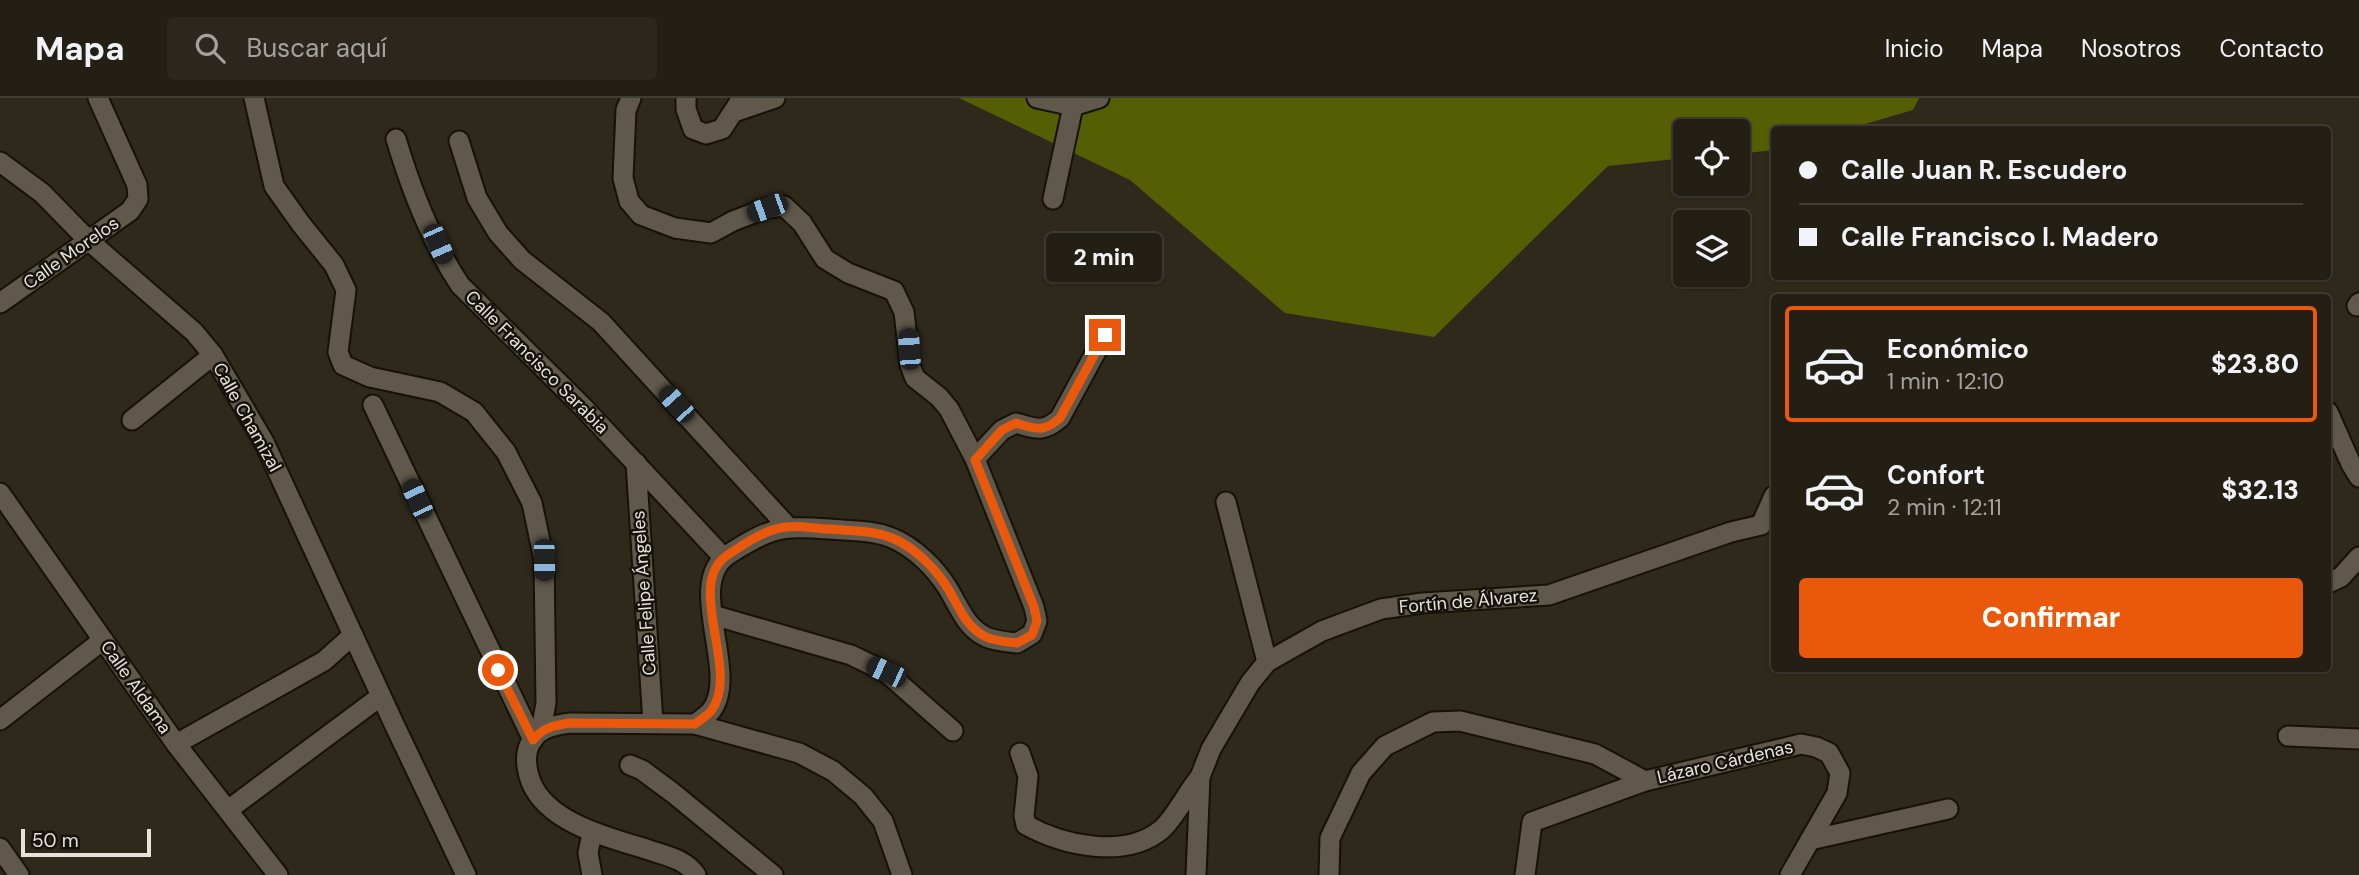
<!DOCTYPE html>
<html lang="es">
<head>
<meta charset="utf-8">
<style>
	:root { --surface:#231f15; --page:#2b271e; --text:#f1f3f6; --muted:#a3a2a0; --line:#403d34; --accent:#ea580c }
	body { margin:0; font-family:"DM Sans",sans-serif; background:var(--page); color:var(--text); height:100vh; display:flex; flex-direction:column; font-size:26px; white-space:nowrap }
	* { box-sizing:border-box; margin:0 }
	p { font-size:23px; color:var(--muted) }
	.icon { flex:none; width:38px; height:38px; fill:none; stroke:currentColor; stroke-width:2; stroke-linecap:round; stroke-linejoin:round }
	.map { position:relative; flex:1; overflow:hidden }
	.sheet { position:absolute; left:1771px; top:196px; width:560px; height:378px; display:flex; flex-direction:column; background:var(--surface); border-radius:7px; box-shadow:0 2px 5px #0004,0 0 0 2px var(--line) }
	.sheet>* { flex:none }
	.banner { position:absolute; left:1771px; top:28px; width:560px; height:154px; border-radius:7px; box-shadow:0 2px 5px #0004,0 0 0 2px var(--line); display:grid; align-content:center; height:154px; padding:0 28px; background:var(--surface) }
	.fabs { position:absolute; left:1673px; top:21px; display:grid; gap:14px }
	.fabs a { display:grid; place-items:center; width:77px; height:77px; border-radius:7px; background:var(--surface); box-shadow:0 2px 5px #0004,0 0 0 2px var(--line); font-size:35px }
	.scale { position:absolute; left:21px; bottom:18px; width:130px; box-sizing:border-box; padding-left:7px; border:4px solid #e7e3db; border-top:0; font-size:19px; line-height:24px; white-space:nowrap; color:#e7e3db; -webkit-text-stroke:5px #15120c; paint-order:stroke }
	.end { position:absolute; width:32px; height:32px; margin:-16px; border:9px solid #ea580c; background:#fff; box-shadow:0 0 0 4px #fff }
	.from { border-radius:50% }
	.bubble { position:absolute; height:49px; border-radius:7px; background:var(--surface); box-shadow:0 2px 5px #0004,0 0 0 2px var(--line); font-size:23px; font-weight:800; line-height:49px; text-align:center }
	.car { position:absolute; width:21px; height:42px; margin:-21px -10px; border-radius:9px; box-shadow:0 0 5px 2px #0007; background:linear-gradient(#222 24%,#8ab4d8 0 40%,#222 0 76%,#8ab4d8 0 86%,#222 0) }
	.banner b { display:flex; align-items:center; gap:24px; height:66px; font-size:26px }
	.banner b+b { border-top:2px solid var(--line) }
	.banner i { width:18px; height:18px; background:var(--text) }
	ul { padding:12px 0 0; list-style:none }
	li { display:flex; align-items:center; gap:21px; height:116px; margin:0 14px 10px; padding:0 14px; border:4px solid transparent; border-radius:7px }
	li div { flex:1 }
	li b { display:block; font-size:26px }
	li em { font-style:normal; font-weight:800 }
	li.current { border-color:var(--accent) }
	li>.icon { width:63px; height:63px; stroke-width:1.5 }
	.action { display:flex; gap:14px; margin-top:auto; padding:14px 28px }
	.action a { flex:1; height:80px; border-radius:7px; background:var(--accent); color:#fff; font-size:28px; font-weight:800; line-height:80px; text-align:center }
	header { display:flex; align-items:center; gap:42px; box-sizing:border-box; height:98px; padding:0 35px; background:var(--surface); border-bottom:2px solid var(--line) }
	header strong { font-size:33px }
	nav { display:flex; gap:38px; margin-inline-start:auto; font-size:24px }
	.search { width:490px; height:63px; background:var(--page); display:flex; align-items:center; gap:18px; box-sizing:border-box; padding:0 24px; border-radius:7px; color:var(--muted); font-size:26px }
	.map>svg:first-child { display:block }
	.forest { fill:#545f04 }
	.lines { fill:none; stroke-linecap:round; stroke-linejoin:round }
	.street-casing { stroke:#171106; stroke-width:23 }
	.street { stroke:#60584b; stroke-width:19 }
	.route { stroke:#ea580c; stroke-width:9 }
	.labels { text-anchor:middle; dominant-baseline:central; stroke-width:5; stroke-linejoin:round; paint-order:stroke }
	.street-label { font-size:18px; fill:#e7e3db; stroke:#15120c }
</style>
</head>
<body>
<header>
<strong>Mapa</strong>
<div class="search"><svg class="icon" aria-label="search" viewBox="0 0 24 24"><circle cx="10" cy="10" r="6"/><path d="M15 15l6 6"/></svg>Buscar aquí</div>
<nav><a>Inicio</a><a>Mapa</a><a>Nosotros</a><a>Contacto</a></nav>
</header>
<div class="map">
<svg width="2359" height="777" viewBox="0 0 2359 777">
	<rect width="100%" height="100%" fill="#2f291c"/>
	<polygon class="forest" points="959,0 1919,0 1913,12 1848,31 1774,32 1774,52 1738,56 1738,33 1685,33 1685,60 1608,68 1434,239 1285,215 1130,82"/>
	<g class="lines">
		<g class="street-casing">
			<g id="street">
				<polyline points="254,0 274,88 301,126 334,167 346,192 338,254 343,267 370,279 440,294 474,314 506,354 532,405 544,462 546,605 541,632"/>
				<path d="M631 0 626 12 623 80 629 103 641 117 675 130 711 135 733 123 767 110 784 108 802 125 825 161 848 175 894 193 904 214 910 267 915 280 939 299 949 311 975 361 1034 509 1037 523 1032 536 1017 545C1007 544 995 543 986 539 965 529 959 508 947 489 935 470 914 449 892 440 873 432 850 433 829 431 780 428 771 429 729 456 683 485 741 575 711 613 707 618 700 622 695 626"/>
				<polyline points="686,0 686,11 693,31 706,36 722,31 742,0"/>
				<polyline points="1037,0 1073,8 1099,0"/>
				<polyline points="734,14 775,0"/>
				<path d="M396 41C411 91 431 143 460 187L584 310 723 459"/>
				<polyline points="459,43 477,100 498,135 522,162 601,224 788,429"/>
				<polyline points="0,64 42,95 88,142 194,234 213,257 264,344 394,626 466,777"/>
				<polyline points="1053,101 1073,8"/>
				<polyline points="0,205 130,113 138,101 137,87 98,0"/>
				<polyline points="2357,208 2359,205"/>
				<polyline points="373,307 533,642"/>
				<polyline points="2328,314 2351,366 2359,379"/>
				<polyline points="132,322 213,257"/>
				<path d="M975 361 1002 332 1016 325C1036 331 1043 335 1060 320L1105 237"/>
				<polyline points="636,365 653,625"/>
				<polyline points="0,395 176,646 278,777"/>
				<polyline points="1226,404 1267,564"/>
				<polyline points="2328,485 2341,479 2359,459"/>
				<polyline points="713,517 851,557 886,574 953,633"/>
				<polyline points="0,622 103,542"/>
				<polyline points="2288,638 2359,641"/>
				<polyline points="176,646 324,563 353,537"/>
				<path d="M1020 655 1028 678 1024 718 1026 727C1064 748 1125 761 1161 732 1175 720 1187 694 1200 679"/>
				<polyline points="630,667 642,672 673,695 773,777"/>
				<polyline points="228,712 381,598"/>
				<polyline points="592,735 588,755 592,777"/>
				<polyline points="1810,742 1948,711"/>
				<polyline points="0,750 19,777"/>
				<path d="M696 777C685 761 667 758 649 752 611 740 548 726 531 684 527 673 524 660 529 648 536 630 552 628 569 625L695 626 799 655 833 673 863 698 883 723 902 777"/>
				<polyline points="1196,777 1200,679 1211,651 1250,585 1267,564 1322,533 1381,511 1423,505 1549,497 1731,434 1761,427 1774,398"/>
				<polyline points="1329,777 1330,740 1361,675 1385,648 1433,624 1460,623 1595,656 1645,683"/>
				<polyline points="1525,777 1532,724 1645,683 1801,646 1816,649 1829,655 1840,675 1837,695 1790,777"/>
			</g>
		</g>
		<use href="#street" class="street"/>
	</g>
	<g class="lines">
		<path class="route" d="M498 572 533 642C544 629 553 628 569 625L695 626C700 622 707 618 711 613 742 573 682 485 729 456 747 444 764 432 786 429 800 427 816 431 829 431 850 433 873 432 892 440 914 449 935 470 947 489 959 508 965 529 986 539 995 543 1007 544 1017 545L1032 537 1037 523 1034 509 975 362 1002 332 1016 325C1036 331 1043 335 1060 320L1105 237"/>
	</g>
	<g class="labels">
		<g class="street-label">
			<text transform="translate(71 155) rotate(-35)">Calle Morelos</text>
			<text transform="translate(537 264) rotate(45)">Calle Francisco Sarabia</text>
			<text transform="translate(247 319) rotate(61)">Calle Chamizal</text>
			<text transform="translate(644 495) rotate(-94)">Calle Felipe Ángeles</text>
			<text transform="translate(1468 503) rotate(-5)">Fortín de Álvarez</text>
			<text transform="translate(136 589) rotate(55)">Calle Aldama</text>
			<text transform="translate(1725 664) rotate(-13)">Lázaro Cárdenas</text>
		</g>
	</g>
</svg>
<div class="fabs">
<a><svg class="icon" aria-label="locate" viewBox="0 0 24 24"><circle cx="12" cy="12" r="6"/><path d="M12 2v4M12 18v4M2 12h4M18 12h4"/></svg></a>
<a><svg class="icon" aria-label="layers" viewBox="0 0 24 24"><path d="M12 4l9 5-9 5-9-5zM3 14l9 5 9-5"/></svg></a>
</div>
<div class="scale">50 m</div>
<i class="end from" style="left:498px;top:572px"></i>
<i class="end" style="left:1105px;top:237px"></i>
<div class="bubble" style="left:1046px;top:135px;width:116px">2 min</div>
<i class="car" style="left:767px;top:110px;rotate:250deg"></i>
<i class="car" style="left:438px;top:146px;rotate:156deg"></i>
<i class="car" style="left:909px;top:251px;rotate:356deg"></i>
<i class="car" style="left:676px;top:306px;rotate:318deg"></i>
<i class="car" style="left:417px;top:401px;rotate:335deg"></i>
<i class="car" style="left:544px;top:462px;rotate:179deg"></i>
<i class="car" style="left:886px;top:574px;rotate:295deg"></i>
<div class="banner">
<b><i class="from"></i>Calle Juan R. Escudero</b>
<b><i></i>Calle Francisco I. Madero</b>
</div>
<section class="sheet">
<ul>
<li class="current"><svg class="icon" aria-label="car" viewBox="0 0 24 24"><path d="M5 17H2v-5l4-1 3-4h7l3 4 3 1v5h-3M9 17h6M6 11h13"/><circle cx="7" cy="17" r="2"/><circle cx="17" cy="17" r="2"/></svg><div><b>Económico</b><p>1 min · 12:10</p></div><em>$23.80</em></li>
<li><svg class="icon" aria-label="car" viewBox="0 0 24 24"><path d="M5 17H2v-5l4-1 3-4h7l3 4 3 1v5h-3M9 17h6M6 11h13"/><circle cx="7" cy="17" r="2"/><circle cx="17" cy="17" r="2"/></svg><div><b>Confort</b><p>2 min · 12:11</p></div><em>$32.13</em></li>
</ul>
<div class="action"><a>Confirmar</a></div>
</section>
</div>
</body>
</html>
